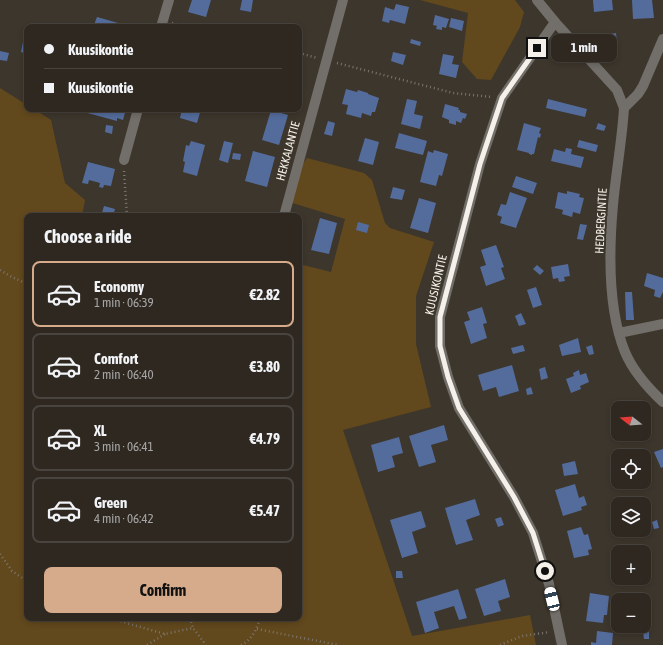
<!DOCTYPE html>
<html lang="en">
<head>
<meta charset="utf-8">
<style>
	:root { --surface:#2e2821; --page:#36302a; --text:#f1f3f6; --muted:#a7a6a5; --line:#49443f; --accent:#d6ab8b }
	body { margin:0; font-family:"Asap Condensed",sans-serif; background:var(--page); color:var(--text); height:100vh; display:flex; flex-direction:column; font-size:15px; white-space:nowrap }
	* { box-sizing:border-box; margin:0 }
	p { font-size:13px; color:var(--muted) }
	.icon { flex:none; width:22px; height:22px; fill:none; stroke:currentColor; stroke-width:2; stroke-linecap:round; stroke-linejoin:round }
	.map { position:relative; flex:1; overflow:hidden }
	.details { position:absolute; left:24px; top:213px; width:278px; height:408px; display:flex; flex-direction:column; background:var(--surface); border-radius:8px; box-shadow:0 2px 6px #0003,0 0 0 1px var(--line) }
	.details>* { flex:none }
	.hud { position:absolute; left:24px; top:24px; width:278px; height:88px; border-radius:8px; box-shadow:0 2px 6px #0003,0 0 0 1px var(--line); display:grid; align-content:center; height:88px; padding:0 20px; background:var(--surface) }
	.needle { width:26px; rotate:287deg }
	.fabs { position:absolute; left:611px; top:401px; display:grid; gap:8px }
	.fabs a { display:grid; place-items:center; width:40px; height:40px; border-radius:8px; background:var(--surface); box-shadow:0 2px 6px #0003,0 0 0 1px var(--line); font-size:20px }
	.end { position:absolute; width:18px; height:18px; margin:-9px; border:5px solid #f5f1ea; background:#111; box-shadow:0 0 0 2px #111 }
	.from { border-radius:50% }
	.bubble { position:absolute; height:28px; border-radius:8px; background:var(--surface); box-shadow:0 2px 6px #0003,0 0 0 1px var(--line); font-size:13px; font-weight:700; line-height:28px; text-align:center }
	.car { position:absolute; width:12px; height:24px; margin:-12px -6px; border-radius:5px; box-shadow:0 0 3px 1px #0007; background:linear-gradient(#fff 24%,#345 0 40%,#fff 0 76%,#345 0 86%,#fff 0) }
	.hud b { display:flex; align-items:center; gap:14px; height:38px; font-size:15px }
	.hud b+b { border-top:1px solid var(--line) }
	.hud i { width:10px; height:10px; background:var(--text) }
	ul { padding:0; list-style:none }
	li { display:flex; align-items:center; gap:12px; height:66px; margin:0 8px 6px; padding:0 12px; border:2px solid var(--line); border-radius:8px }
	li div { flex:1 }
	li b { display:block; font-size:15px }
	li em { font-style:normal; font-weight:700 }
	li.selected { border-color:var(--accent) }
	li>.icon { width:36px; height:36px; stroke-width:1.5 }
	h2 { padding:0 20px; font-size:18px; line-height:48px }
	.cta { display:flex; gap:8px; margin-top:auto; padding:8px 20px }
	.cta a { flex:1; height:46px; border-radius:8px; background:var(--accent); color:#111; font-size:16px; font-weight:700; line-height:46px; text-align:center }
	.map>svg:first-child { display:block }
	.green { fill:#62481d }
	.building { fill:#546c9c }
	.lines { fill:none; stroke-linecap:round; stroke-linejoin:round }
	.path { stroke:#7b756c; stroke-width:2.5; stroke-dasharray:1 3; stroke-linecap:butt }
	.minor { stroke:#726e69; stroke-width:10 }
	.route { stroke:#f5f1ea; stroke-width:5 }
	.labels { text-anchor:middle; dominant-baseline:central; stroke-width:4; stroke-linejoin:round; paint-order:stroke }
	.street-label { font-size:12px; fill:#f5f1ea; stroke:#3d362c }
</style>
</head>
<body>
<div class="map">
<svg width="663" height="645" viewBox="0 0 663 645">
	<rect width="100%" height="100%" fill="#3d362c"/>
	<g class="green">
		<polygon points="420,0 515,0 524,12 520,27 491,80 477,79 462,62 468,13"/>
		<polygon points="0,88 27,105 27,109 34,109 51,120 65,183 85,200 82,216 27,216 27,618 299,618 299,264 331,272 345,219 289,202 296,174 307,158 364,173 372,180 385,223 390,228 434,242 416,296 416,344 431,407 343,430 412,636 530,615 536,645 0,645"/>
	</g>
	<g class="building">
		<polygon points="192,0 211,0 206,17 188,12"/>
		<polygon points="242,0 253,0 251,12 240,10"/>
		<polygon points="593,0 612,0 613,10 594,12"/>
		<polygon points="632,0 652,0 654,18 633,19"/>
		<polygon points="396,4 409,7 405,24 390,20 389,23 382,21 385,7 394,10"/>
		<polygon points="435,15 449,19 446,28 442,27 442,30 436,29 437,26 433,25"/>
		<polygon points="97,17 125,25 124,27 100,27 94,25"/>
		<polygon points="451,18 464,21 462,31 449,27"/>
		<polygon points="26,28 27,28 27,54 21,52"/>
		<polygon points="616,33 617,42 600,45 599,36"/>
		<polygon points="411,39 421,42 420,46 410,43"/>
		<polygon points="0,51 9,53 7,61 0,60"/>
		<polygon points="393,52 406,55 403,65 391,61"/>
		<polygon points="443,54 454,56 452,64 459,65 456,78 439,74"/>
		<polygon points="346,89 357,92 358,90 368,93 368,94 379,98 375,112 372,112 371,116 362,113 361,118 346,114 348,105 342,104"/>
		<polygon points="407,99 417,101 414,114 423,116 420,129 401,124"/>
		<polygon points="548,99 587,109 585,117 546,108"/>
		<polygon points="445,104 459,108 458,110 460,110 460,112 467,114 465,119 463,118 461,123 456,121 456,125 449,123 449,120 442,117"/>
		<polygon points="81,109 126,109 123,120 117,118 117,121 80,111"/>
		<polygon points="182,109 201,109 197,123 180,118"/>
		<polygon points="271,110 288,115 279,145 262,140"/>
		<polygon points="328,121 335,123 332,136 324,134"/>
		<polygon points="524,123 541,128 539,133 541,134 540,138 538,137 534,154 532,154 532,155 529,154 529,153 517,150"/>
		<polygon points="598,123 606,126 604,131 596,129"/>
		<polygon points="106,125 113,126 112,134 105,132"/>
		<polygon points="399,133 427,141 423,155 395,148"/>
		<polygon points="365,138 379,142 373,165 358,161"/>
		<polygon points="579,140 598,145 596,152 577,147"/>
		<polygon points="191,141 205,145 197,176 183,172 185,162 183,161 186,145 189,146"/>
		<polygon points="224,141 233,143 228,163 219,160"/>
		<polygon points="566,148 572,149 571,154 584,157 581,168 551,161 554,149 565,152"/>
		<polygon points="434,150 448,154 442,176 439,175 436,186 420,182 428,151 433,153"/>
		<polygon points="253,151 275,157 267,187 245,181"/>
		<polygon points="233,153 241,154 240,160 232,159"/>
		<polygon points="88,162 115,169 111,186 104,185 103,188 99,187 100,183 89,180 88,184 82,183"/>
		<polygon points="516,176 537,183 533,194 512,187"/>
		<polygon points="393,187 405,190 402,200 390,198"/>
		<polygon points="567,191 580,194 579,197 584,198 580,214 573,212 572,217 562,214 563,210 555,208 558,192 567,194"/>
		<polygon points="510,192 527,198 516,228 500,223 502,217 497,215 501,204 506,205"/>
		<polygon points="419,198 436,203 428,233 410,228"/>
		<polygon points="104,206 115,209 113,216 101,216"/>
		<polygon points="320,218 337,223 329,254 311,250"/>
		<polygon points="358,222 369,225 367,233 356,230"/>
		<polygon points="580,224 587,225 583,240 577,239"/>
		<polygon points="496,245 504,267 501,268 505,279 486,286 480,267 486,265 481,250"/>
		<polygon points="568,264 570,276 564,277 565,281 559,282 558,278 553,279 551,267"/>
		<polygon points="537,265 544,271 540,275 533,269"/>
		<polygon points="647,273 663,278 663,292 660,298 654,296 655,290 644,286"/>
		<polygon points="536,287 542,305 533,308 527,290"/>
		<polygon points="625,292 632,292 634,320 626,320"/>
		<polygon points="482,307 487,323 483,324 487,338 471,344 464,322 470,320 467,312"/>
		<polygon points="521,313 526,324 519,326 515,316"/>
		<polygon points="578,338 581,352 562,356 559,345"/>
		<polygon points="523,345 525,351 513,354 511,348"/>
		<polygon points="592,345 594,354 589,355 586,347"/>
		<polygon points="512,365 519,391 499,397 496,387 483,391 478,375"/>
		<polygon points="545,367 548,378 541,380 539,369"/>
		<polygon points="579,370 580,375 586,373 589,382 580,386 581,389 571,393 566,379 574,376 573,373"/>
		<polygon points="531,387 533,394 527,395 526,389"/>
		<polygon points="646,423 651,427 644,434 644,425"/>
		<polygon points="444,425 448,440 431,445 436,462 419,467 409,436"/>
		<polygon points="399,437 403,453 392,456 395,467 378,472 371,445"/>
		<polygon points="663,449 663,467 661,468 654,452"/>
		<polygon points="575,461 578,474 564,476 562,464"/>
		<polygon points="575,484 579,498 584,496 587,505 581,507 582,510 563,516 555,490"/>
		<polygon points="475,499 480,515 466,520 473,540 456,545 445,508"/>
		<polygon points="421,511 426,527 412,532 418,553 402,558 390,520"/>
		<polygon points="501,517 504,525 498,527 495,519"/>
		<polygon points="657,520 659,528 654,529 652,522"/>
		<polygon points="581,527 584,535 588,534 592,549 588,550 589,555 574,558 567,531"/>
		<polygon points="396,571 402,571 403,578 396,578"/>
		<polygon points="505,579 510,597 498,601 501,611 484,616 475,589"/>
		<polygon points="458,589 467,618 459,620 454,606 434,612 439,628 425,633 416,602"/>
		<polygon points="590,593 609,596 607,615 604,615 603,623 586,621"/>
		<polygon points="636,594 648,595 646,617 644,617 644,600 636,600"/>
		<polygon points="597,631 613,633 612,645 591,645 591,642 596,643"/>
		<polygon points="649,631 649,639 644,639 643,632"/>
	</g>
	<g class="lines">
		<g class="path">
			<polyline points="172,23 187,27"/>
			<polyline points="299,53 317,58"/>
			<polyline points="337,63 453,93 492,97"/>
			<polyline points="124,171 127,216"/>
			<polyline points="0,270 10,276 27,284"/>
			<polyline points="0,554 12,571 27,581"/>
			<polyline points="109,618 165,634 193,628 206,645"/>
			<polyline points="190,618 193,628"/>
			<polyline points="257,629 338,645"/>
			<polyline points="147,645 165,634"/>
			<path d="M241 645C252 640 257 629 260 618"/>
			<polyline points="500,645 522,636 550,632"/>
		</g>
		<g class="minor">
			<polyline points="537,0 555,22 617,90 624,108"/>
			<polyline points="555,22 502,98 480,164 440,317 440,346 448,377 459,408 514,497 533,533 549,584 562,645"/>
			<polyline points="161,27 169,0"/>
			<path d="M663 39 643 86 638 94 624 108C622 141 616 172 613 205 609 249 608 310 625 352 633 371 648 388 663 402"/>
			<polyline points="124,160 138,109"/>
			<polyline points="284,216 343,0"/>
			<polyline points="619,333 663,324"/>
		</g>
	</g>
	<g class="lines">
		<polyline class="route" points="537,48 502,98 480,164 440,317 440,346 448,377 459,408 514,497 533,533 545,571"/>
	</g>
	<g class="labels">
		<g class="street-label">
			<text transform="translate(288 151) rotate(-75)">HEKKALANTIE</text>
			<text transform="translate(601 221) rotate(-87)">HEDBERGINTIE</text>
			<text transform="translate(436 285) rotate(-77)">KUUSIKONTIE</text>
		</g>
	</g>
</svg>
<div class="fabs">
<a><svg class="needle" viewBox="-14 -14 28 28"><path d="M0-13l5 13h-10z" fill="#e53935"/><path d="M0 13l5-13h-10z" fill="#a7a6a5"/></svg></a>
<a><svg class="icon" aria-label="locate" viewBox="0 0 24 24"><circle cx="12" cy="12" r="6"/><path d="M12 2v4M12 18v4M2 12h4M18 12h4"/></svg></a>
<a><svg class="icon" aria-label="layers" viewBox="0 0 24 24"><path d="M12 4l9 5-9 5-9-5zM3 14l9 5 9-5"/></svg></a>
<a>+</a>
<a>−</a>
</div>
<i class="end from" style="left:545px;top:571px"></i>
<i class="end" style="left:537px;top:48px"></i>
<div class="bubble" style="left:551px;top:34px;width:66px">1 min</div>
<i class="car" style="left:552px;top:599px;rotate:346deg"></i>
<div class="hud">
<b><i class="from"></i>Kuusikontie</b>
<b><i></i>Kuusikontie</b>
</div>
<section class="details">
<h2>Choose a ride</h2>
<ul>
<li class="selected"><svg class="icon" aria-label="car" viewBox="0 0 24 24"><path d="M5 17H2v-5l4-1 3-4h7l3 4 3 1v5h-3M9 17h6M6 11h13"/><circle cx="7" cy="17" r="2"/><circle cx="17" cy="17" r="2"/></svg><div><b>Economy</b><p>1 min · 06:39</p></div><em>€2.82</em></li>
<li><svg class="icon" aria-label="car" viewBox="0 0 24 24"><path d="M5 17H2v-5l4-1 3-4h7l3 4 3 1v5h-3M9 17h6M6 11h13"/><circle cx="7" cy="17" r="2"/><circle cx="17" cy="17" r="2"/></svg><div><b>Comfort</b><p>2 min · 06:40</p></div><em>€3.80</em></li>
<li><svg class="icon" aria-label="car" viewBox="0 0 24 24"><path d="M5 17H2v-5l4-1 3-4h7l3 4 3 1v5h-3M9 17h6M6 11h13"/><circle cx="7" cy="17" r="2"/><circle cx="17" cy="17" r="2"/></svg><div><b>XL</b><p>3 min · 06:41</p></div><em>€4.79</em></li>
<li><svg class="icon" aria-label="car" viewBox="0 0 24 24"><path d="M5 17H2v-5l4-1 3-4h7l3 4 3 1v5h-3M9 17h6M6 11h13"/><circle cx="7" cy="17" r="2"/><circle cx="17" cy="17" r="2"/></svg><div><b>Green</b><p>4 min · 06:42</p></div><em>€5.47</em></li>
</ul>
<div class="cta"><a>Confirm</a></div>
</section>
</div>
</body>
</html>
